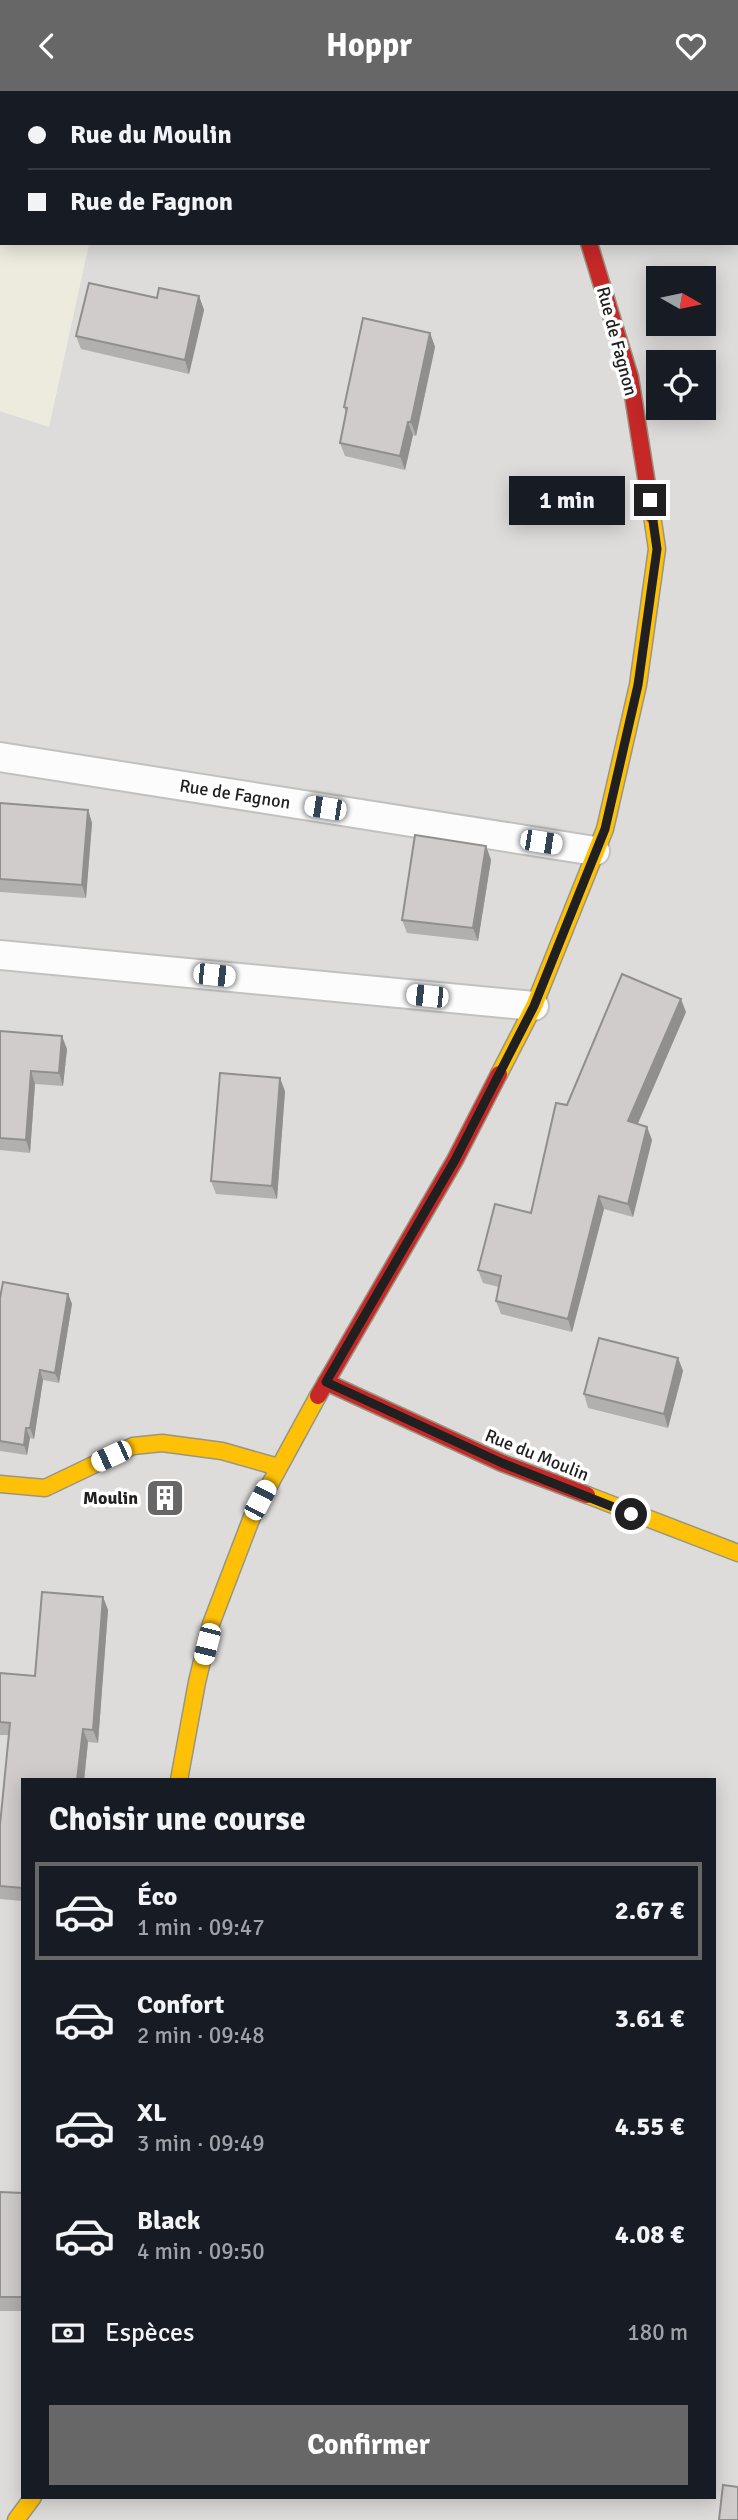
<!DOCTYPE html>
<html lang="fr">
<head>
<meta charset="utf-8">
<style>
	:root { --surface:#171b24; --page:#20242c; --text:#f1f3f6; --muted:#9ea1a6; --line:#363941; --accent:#686767 }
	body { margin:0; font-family:Signika,sans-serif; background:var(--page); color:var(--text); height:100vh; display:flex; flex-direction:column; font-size:26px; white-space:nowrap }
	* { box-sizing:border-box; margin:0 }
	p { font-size:23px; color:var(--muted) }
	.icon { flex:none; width:38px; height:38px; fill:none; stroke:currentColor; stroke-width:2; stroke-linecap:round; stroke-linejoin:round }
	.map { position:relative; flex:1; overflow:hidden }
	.side { position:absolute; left:21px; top:1687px; width:695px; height:721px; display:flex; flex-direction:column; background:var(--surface); border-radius:0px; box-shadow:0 4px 18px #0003 }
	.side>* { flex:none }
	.banner { position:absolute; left:0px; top:0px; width:738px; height:154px; box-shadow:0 4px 18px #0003; display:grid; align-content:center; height:154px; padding:0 28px; background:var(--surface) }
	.needle { width:46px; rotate:99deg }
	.controls { position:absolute; left:646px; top:175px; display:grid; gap:14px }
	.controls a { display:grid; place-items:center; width:70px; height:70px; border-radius:0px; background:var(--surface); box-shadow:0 4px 18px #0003; font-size:35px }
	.end { position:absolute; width:32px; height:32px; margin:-16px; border:9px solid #202020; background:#fff; box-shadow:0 0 0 4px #fff }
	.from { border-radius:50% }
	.bubble { position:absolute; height:49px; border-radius:0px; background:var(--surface); box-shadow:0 4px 18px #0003; font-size:23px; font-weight:700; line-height:49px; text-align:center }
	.car { position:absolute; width:21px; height:42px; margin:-21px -10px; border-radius:9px; box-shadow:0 0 5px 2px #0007; background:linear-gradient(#fff 24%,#345 0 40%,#fff 0 76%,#345 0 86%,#fff 0) }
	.banner b { display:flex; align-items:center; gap:24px; height:66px; font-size:26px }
	.banner b+b { border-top:2px solid var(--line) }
	.banner i { width:18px; height:18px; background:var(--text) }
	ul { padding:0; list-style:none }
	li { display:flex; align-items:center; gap:21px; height:98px; margin:0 14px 10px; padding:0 14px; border:4px solid transparent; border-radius:0px }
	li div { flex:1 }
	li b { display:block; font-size:26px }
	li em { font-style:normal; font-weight:700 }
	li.selected { border-color:var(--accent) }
	li>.icon { width:63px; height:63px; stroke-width:1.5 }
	h2 { padding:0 28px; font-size:32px; line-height:84px }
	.pay { display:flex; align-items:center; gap:18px; height:77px; padding:0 28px; font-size:26px }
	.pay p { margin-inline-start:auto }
	.primary-button { display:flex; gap:14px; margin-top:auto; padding:14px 28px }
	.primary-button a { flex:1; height:80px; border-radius:0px; background:var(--accent); color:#fff; font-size:28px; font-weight:700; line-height:80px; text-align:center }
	header { display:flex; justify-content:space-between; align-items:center; height:91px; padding:0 28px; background:var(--accent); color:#fff; font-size:32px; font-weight:700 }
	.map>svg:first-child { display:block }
	.residential { fill:#dddcdb; fill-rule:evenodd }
	.farmland { fill:#edebde }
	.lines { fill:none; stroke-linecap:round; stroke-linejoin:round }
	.stream { stroke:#bfdee0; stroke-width:14 }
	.lane-casing { stroke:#c1c1c0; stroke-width:32 }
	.fast-casing { stroke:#989682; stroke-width:19 }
	.slow-casing { stroke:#989682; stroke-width:19 }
	.jam-casing { stroke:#989682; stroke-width:19 }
	.lane { stroke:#fcfcfc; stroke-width:28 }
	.fast { stroke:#4caf50; stroke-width:16 }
	.slow { stroke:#ffc107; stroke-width:16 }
	.jam { stroke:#c62828; stroke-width:16 }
	.wall { fill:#b2afaf }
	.shaded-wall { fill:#918f8e }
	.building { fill:#cfcccb; stroke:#918f8e; stroke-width:2 }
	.route { stroke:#202020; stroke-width:9 }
	.labels { text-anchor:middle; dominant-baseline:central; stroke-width:7; stroke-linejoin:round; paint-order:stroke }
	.street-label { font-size:18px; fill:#202020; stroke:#fff }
	.poi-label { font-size:18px; font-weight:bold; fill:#202020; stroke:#fff; text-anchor:end }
</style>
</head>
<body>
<header><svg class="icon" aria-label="back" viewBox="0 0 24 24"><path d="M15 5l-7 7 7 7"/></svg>Hoppr<svg class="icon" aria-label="heart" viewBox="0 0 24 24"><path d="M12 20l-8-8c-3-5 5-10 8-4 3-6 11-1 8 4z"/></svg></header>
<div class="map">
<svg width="738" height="2429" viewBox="0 0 738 2429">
	<rect width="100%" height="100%" fill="#eeecea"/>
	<g class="residential">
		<polygon points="122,0 579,0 579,2 121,2"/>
		<path d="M738 46V2429H0V320L49 335 89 152H737ZM658 187H704V233H658ZM658 271H704V317H658ZM23 1689H714V2406H23Z"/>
	</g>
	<g class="farmland">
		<polygon points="0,0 122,0 2,2 2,152 89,152 49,336 0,320"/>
		<polygon points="579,0 738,0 738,46 737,2"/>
	</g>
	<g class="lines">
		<polyline class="stream" points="494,0 494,2"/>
		<g class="lane-casing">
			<g id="lane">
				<polyline points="0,666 595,760"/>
				<polyline points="0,864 534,915"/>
			</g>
		</g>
		<g class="fast-casing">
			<polyline id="fast" points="541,0 542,2"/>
		</g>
		<g class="slow-casing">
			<g id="slow">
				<polyline points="499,983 534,915 605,738 638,594 657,458 652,424"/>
				<polyline points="0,1393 45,1397 133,1355 162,1352 222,1360 278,1376"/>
				<polyline points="587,1404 738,1462"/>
				<polyline points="179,1689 197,1591 211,1533 252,1426 318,1305"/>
				<polyline points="16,2429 33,2406"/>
			</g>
		</g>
		<g class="jam-casing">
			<g id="jam">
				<polyline points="589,152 630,286 652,424"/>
				<polyline points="326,1291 502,1372 587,1404"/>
				<polyline points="318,1305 455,1069 499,983"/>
			</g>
		</g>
		<use href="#lane" class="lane"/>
		<use href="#fast" class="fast"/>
		<use href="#slow" class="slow"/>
		<use href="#jam" class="jam"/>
	</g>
	<g class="wall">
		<polygon points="199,205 204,219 189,283 81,258 76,245 157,207"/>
		<polygon points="430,242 435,256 416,345 413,344 405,379 345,365 340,352 346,322 344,316"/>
		<polygon points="0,712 88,719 92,732 86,807 0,801"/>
		<polygon points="486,755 491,769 478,850 407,842 402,829"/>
		<polygon points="686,921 637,1033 647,1036 652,1049 633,1126 604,1118 572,1241 501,1223 496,1210 499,1196 483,1192 478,1179 531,1122 567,1014"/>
		<polygon points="0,940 67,958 63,995 35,993 30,1062 0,1059"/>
		<polygon points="285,1000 277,1108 216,1103 211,1090"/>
		<polygon points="68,1203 72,1213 59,1292 43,1289 34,1348 30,1347 27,1364 0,1360 0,1207"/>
		<polygon points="678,1267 683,1280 668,1337 588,1317 584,1303"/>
		<polygon points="103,1506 108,1519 98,1652 88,1651 84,1689 23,1689 23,1810 0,1808 0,1734 9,1644 0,1644 0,1582 35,1585"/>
		<polygon points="0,2101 23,2102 23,2220 0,2220"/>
	</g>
	<g class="shaded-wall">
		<polygon points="199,205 204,219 189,283 185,269"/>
		<polygon points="430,242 435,256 416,345 411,331"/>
		<polygon points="408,331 413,344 405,379 400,365"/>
		<polygon points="88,719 92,732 86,807 82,794"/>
		<polygon points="486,755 491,769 478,850 473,837"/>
		<polygon points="681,908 686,921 633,1044 628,1030"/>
		<polygon points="62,945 67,958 63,995 59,982"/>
		<polygon points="31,980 35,993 30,1062 26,1049"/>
		<polygon points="280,987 285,1000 277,1108 272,1095"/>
		<polygon points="647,1036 652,1049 633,1126 628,1113"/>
		<polygon points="599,1105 604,1118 572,1241 568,1228"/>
		<polygon points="68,1203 72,1213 59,1292 55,1282"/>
		<polygon points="678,1267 683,1280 668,1337 664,1323"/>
		<polygon points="40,1279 43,1289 34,1348 30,1337"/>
		<polygon points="26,1337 30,1347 27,1364 24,1354"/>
		<polygon points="103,1506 108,1519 98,1652 93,1639"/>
		<polygon points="83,1638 88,1651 84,1689 77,1689"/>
	</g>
	<g class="building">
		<rect x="273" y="0" width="66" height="2"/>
		<polygon points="89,192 157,207 159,197 199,205 185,269 76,245"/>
		<polygon points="363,227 430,242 411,331 408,331 400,365 340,352 347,317 344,316"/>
		<polygon points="0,712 88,719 82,794 0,788"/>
		<polygon points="415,744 486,755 473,837 402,829"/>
		<polygon points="622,883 681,908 628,1030 647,1036 628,1113 599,1105 568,1228 496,1210 501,1185 478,1179 495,1113 531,1122 556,1012 567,1014"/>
		<polygon points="0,940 62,945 59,982 31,980 26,1049 0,1047"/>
		<polygon points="220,982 280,987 272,1095 211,1090"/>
		<polygon points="3,1191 68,1203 55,1282 40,1279 30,1337 26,1337 24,1354 0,1350 0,1207"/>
		<polygon points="599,1247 678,1267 664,1323 584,1303"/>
		<polygon points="42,1501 103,1506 93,1639 83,1638 77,1689 23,1689 23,1797 0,1795 0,1734 10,1632 0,1631 0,1582 35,1585"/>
		<polygon points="0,2101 23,2102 23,2206 0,2206"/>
		<polygon points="723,2394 738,2396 738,2429 719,2429"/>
	</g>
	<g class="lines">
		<polyline class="route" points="631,1423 502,1372 326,1291 455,1069 534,915 605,738 638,594 657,458 650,409"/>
	</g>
	<defs>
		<g id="building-square" transform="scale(2.0125)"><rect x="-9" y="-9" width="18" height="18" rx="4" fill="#686767" stroke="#fff"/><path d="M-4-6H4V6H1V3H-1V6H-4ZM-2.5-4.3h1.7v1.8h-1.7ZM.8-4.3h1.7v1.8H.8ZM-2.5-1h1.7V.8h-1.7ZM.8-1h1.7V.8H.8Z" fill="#fff"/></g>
	</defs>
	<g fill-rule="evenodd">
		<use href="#building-square" x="165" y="1407"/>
	</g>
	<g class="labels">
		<g class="street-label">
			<text transform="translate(617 250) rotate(75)">Rue de Fagnon</text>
			<text transform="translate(235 703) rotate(9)">Rue de Fagnon</text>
			<text transform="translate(537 1364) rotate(22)">Rue du Moulin</text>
		</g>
		<g class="poi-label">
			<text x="138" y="1407">Moulin</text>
		</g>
	</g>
</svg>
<div class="controls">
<a><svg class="needle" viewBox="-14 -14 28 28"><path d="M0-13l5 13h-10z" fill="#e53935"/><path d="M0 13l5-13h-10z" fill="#9ea1a6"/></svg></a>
<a><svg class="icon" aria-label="locate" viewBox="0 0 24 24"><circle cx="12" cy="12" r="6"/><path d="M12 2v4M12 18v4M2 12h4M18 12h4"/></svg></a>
</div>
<i class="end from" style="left:631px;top:1423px"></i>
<i class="end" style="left:650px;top:409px"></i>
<div class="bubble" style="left:509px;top:385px;width:116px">1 min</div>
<i class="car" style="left:325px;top:717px;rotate:279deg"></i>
<i class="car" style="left:541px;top:751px;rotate:99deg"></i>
<i class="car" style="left:214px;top:884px;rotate:96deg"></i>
<i class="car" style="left:427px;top:905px;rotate:276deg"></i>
<i class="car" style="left:111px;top:1365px;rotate:245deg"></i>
<i class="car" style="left:260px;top:1409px;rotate:28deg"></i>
<i class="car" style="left:207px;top:1553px;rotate:194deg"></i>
<div class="banner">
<b><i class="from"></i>Rue du Moulin</b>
<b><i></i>Rue de Fagnon</b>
</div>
<section class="side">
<h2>Choisir une course</h2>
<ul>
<li class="selected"><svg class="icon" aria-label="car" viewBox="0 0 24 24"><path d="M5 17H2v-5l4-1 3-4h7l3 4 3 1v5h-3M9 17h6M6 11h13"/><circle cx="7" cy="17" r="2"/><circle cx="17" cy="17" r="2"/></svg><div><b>Éco</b><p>1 min · 09:47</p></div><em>2.67 €</em></li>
<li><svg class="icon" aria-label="car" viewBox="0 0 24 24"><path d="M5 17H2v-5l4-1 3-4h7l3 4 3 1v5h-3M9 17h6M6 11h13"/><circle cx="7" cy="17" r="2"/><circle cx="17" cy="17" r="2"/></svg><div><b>Confort</b><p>2 min · 09:48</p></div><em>3.61 €</em></li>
<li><svg class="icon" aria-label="car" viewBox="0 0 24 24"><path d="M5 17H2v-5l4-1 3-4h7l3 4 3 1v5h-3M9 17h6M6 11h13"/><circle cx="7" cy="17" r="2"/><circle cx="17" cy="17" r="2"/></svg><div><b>XL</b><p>3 min · 09:49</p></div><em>4.55 €</em></li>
<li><svg class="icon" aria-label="car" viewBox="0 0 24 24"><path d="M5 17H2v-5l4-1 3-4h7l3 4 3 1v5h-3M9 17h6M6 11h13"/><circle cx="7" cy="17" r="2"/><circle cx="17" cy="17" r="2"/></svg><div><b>Black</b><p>4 min · 09:50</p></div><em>4.08 €</em></li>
</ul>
<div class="pay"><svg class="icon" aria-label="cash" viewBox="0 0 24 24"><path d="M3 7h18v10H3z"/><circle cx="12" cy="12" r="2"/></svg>Espèces<p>180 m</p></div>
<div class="primary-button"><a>Confirmer</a></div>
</section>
</div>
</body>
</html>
